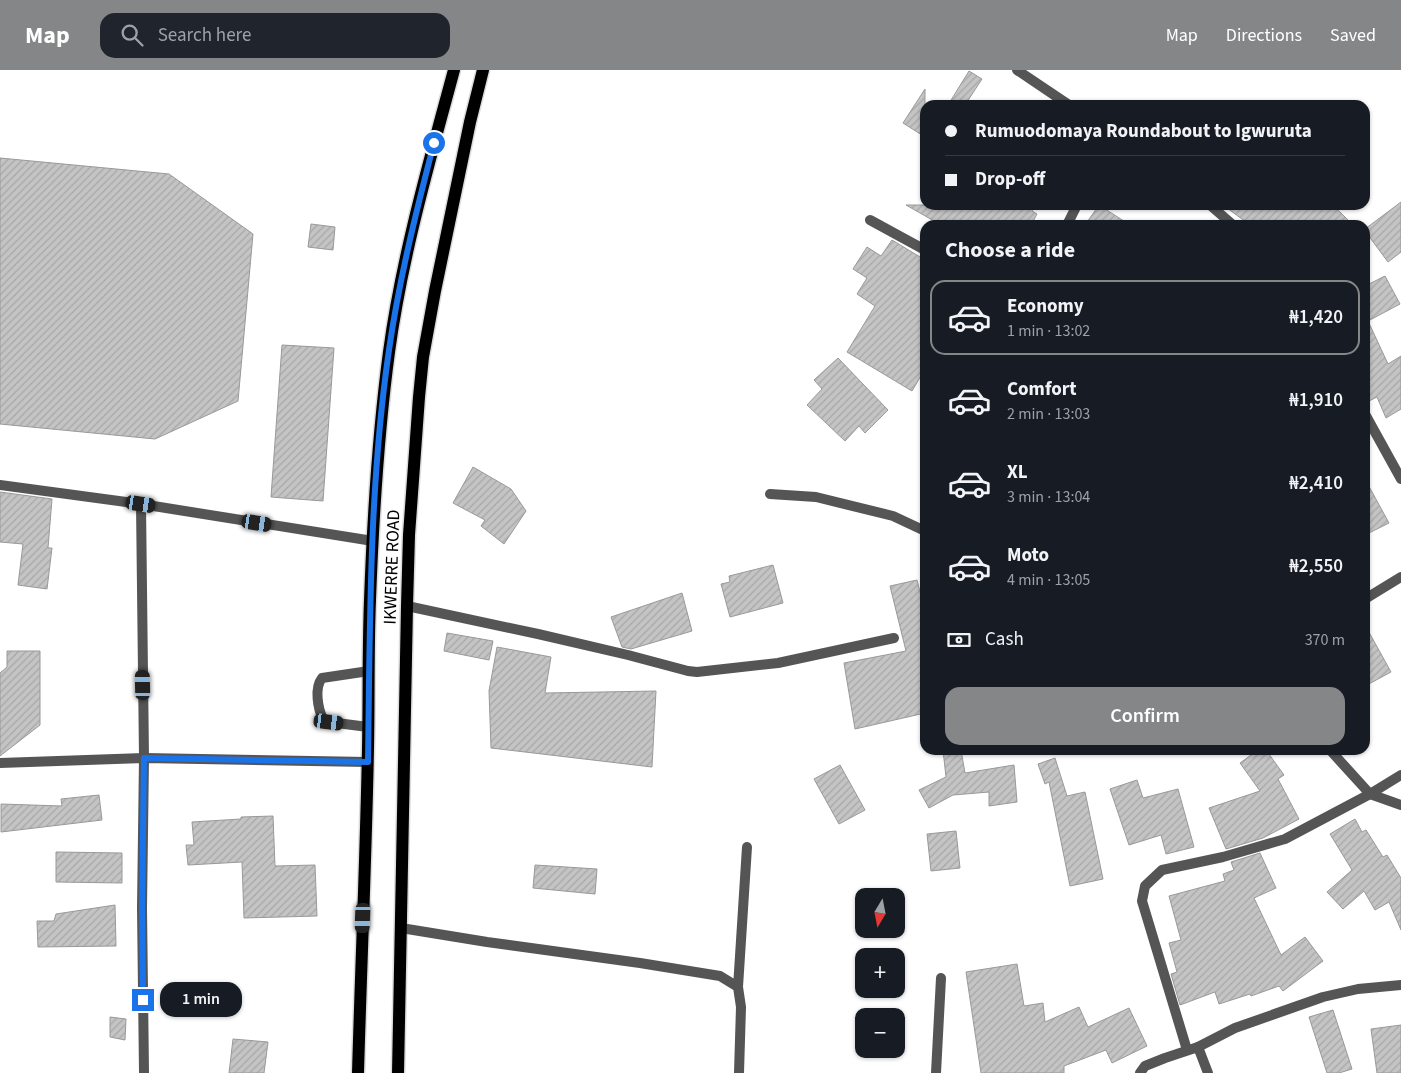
<!DOCTYPE html>
<html lang="en">
<head>
<meta charset="utf-8">
<style>
	:root { --surface:#171b24; --page:#20242c; --text:#f1f3f6; --muted:#9ea1a6; --line:#363941; --accent:#858687 }
	body { margin:0; font-family:"Source Sans 3",sans-serif; background:var(--page); color:var(--text); height:100vh; display:flex; flex-direction:column; font-size:19px; white-space:nowrap }
	* { box-sizing:border-box; margin:0 }
	p { font-size:16px; color:var(--muted) }
	.icon { flex:none; width:28px; height:28px; fill:none; stroke:currentColor; stroke-width:2; stroke-linecap:round; stroke-linejoin:round }
	.map { position:relative; flex:1; overflow:hidden }
	.details { position:absolute; left:920px; top:150px; width:450px; height:535px; display:flex; flex-direction:column; background:var(--surface); border-radius:15px; box-shadow:0 1px 4px #0004 }
	.details>* { flex:none }
	.guide { position:absolute; left:920px; top:30px; width:450px; height:110px; border-radius:15px; box-shadow:0 1px 4px #0004; display:grid; align-content:center; height:110px; padding:0 25px; background:var(--surface) }
	.needle { width:32px; rotate:190deg }
	.fabs { position:absolute; left:855px; top:818px; display:grid; gap:10px }
	.fabs a { display:grid; place-items:center; width:50px; height:50px; border-radius:10px; background:var(--surface); box-shadow:0 1px 4px #0004; font-size:25px }
	.end { position:absolute; width:22px; height:22px; margin:-11px; border:6px solid #1a73e8; background:#fff; box-shadow:0 0 0 2px #fff }
	.from { border-radius:50% }
	.bubble { position:absolute; height:35px; border-radius:15px; background:var(--surface); box-shadow:0 1px 4px #0004; font-size:16px; font-weight:600; line-height:35px; text-align:center }
	.car { position:absolute; width:15px; height:30px; margin:-15px -8px; border-radius:6px; box-shadow:0 0 4px 1px #0007; background:linear-gradient(#222 24%,#8ab4d8 0 40%,#222 0 76%,#8ab4d8 0 86%,#222 0) }
	.guide b { display:flex; align-items:center; gap:18px; height:48px; font-size:19px }
	.guide b+b { border-top:1px solid var(--line) }
	.guide i { width:12px; height:12px; background:var(--text) }
	ul { padding:0; list-style:none }
	li { display:flex; align-items:center; gap:15px; height:75px; margin:0 10px 8px; padding:0 15px; border:2px solid transparent; border-radius:15px }
	li div { flex:1 }
	li b { display:block; font-size:19px }
	li em { font-style:normal; font-weight:600 }
	li.active { border-color:var(--accent) }
	li>.icon { width:45px; height:45px; stroke-width:1.5 }
	h2 { padding:0 25px; font-size:22px; line-height:60px }
	.pay { display:flex; align-items:center; gap:12px; height:55px; padding:0 25px; font-size:19px }
	.pay p { margin-inline-start:auto }
	.action { display:flex; gap:10px; margin-top:auto; padding:10px 25px }
	.action a { flex:1; height:58px; border-radius:15px; background:var(--accent); color:#fff; font-size:20px; font-weight:600; line-height:58px; text-align:center }
	header { display:flex; align-items:center; gap:30px; box-sizing:border-box; height:70px; padding:0 25px; background:var(--accent); color:#fff }
	header strong { font-size:24px }
	nav { display:flex; gap:28px; margin-inline-start:auto; font-size:18px }
	.search { width:350px; height:45px; background:var(--page); display:flex; align-items:center; gap:12px; box-sizing:border-box; padding:0 18px; border-radius:15px; color:var(--muted); font-size:19px }
	.map>svg:first-child { display:block }
	.building { fill:url(#building-hatch); stroke:#999 }
	.lines { fill:none; stroke-linecap:round; stroke-linejoin:round }
	.primary-casing { stroke:#dbdbdb; stroke-width:15 }
	.lane { stroke:#555; stroke-width:10 }
	.street { stroke:#555; stroke-width:10 }
	.primary { stroke:#000; stroke-width:12 }
	.route { stroke:#1a73e8; stroke-width:6 }
	.labels { text-anchor:middle; dominant-baseline:central; stroke-width:4; stroke-linejoin:round; paint-order:stroke }
	.street-label { font-size:18px; fill:#000; stroke:#fff }
</style>
</head>
<body>
<header>
<strong>Map</strong>
<div class="search"><svg class="icon" aria-label="search" viewBox="0 0 24 24"><circle cx="10" cy="10" r="6"/><path d="M15 15l6 6"/></svg>Search here</div>
<nav><a>Map</a><a>Directions</a><a>Saved</a></nav>
</header>
<div class="map">
<svg width="1401" height="1003" viewBox="0 0 1401 1003">
	<defs>
		<pattern id="building-hatch" width="6" height="6" patternUnits="userSpaceOnUse" patternTransform="scale(1.25)"><rect width="6" height="6" fill="#c4c4c4"/><path d="M-1 1l2-2M0 6l6-6M5 7l2-2" fill="none" stroke="#a7a7a7"/></pattern>
	</defs>
	<rect width="100%" height="100%" fill="#fff"/>
	<g class="building">
		<polygon points="969,1 982,9 965,35 948,35"/>
		<polygon points="925,19 925,67 903,53"/>
		<polygon points="0,88 169,104 253,164 238,331 155,369 0,354"/>
		<polygon points="1401,132 1401,182 1388,192 1365,161 1365,159"/>
		<polygon points="906,135 1036,135 1032,141 1037,144 1031,155 941,155"/>
		<polygon points="1099,135 1130,155 1085,155"/>
		<polygon points="1223,135 1333,135 1353,155 1250,155"/>
		<polygon points="311,154 335,157 333,180 308,177"/>
		<polygon points="892,170 925,190 925,299 912,321 847,282 875,236 857,224 867,208 853,199 867,177 881,186"/>
		<polygon points="1385,206 1400,234 1368,251 1388,294 1401,286 1401,339 1386,348 1377,327 1365,333 1365,216"/>
		<polygon points="282,275 334,278 323,431 271,427"/>
		<polygon points="838,288 888,340 865,363 859,356 845,371 807,335 822,319 814,310"/>
		<polygon points="473,397 511,419 526,441 504,474 481,456 485,450 453,433"/>
		<polygon points="1365,409 1389,453 1365,465"/>
		<polygon points="0,422 52,429 48,478 52,478 47,519 18,515 23,474 0,472"/>
		<polygon points="773,495 783,533 730,547 721,514 730,512 729,506"/>
		<polygon points="917,510 925,542 925,643 855,659 844,593 906,581 890,516"/>
		<polygon points="682,523 692,561 631,579 622,577 611,547"/>
		<polygon points="1365,555 1391,602 1365,616"/>
		<polygon points="447,563 493,571 489,590 444,581"/>
		<polygon points="497,577 551,587 545,623 656,621 652,697 491,678 489,621"/>
		<polygon points="7,581 40,581 40,655 0,686 0,603 7,597"/>
		<polygon points="943,680 961,680 965,703 1014,695 1017,732 989,736 989,722 953,725 929,738 919,720 946,707"/>
		<polygon points="1258,680 1266,680 1284,705 1278,709 1299,749 1263,768 1226,779 1209,738 1260,721 1240,693"/>
		<polygon points="1055,688 1067,726 1085,722 1103,809 1070,816 1049,712 1045,714 1038,694"/>
		<polygon points="840,695 865,740 839,754 814,709"/>
		<polygon points="1137,710 1143,728 1178,719 1194,777 1166,784 1161,765 1129,775 1110,719"/>
		<polygon points="99,725 102,750 1,762 1,734 62,736 61,729"/>
		<polygon points="273,746 275,796 315,795 317,846 244,848 242,792 188,795 186,775 194,775 192,752 241,749 241,747"/>
		<polygon points="1355,749 1362,762 1366,760 1383,787 1387,785 1401,808 1401,860 1389,832 1375,840 1364,821 1343,839 1327,822 1352,800 1330,764"/>
		<polygon points="956,761 960,798 931,801 927,764"/>
		<polygon points="56,782 122,783 122,813 56,812"/>
		<polygon points="1260,783 1276,818 1254,828 1281,885 1305,867 1323,891 1283,921 1279,916 1251,926 1250,924 1219,934 1215,922 1180,935 1171,904 1177,902 1169,873 1181,870 1169,826 1225,811 1223,804 1234,800 1231,792"/>
		<polygon points="535,795 597,799 595,824 533,818"/>
		<polygon points="115,835 116,876 38,877 37,851 54,851 56,844"/>
		<polygon points="1017,894 1024,936 1043,933 1045,952 1079,937 1088,957 1129,938 1147,976 1112,993 1106,980 1064,996 1064,1003 981,1003 966,902"/>
		<polygon points="1333,940 1352,999 1339,1003 1327,1003 1309,947"/>
		<polygon points="110,947 126,949 125,970 110,967"/>
		<polygon points="1401,955 1401,1003 1377,1003 1371,959"/>
		<polygon points="233,969 268,972 264,1003 229,1003"/>
	</g>
	<g class="lines">
		<g class="primary-casing">
			<g id="primary">
				<path d="M358 1003C361 895 366 786 368 678 369 629 368 580 370 530 373 448 378 364 389 282 402 186 429 93 454 0"/>
				<polyline points="398,1003 407,536 409,465 419,327 423,287 435,221 470,52 483,0"/>
			</g>
		</g>
		<path class="lane" d="M368 657 329 652 323 649C318 639 314 618 322 608L369 601"/>
		<g class="street">
			<polyline points="1017,0 1069,35"/>
			<polyline points="1210,135 1233,155"/>
			<polyline points="870,150 925,180"/>
			<polyline points="1067,155 1077,135"/>
			<polyline points="1365,344 1401,409"/>
			<polyline points="0,415 141,434 373,471"/>
			<polyline points="770,424 816,427 893,446 925,461"/>
			<polyline points="141,434 144,688 142,838 144,1003"/>
			<polyline points="1365,529 1401,507"/>
			<polyline points="407,536 538,564 628,585 688,601 697,602 778,593 894,568"/>
			<polyline points="1330,680 1370,724 1401,735"/>
			<polyline points="0,693 144,688 368,692"/>
			<polyline points="401,858 487,872 640,893 720,906 738,917 741,937 739,1003"/>
			<polyline points="738,917 747,777"/>
			<polyline points="1198,977 1235,958 1323,927 1358,919 1401,915"/>
			<polyline points="1187,980 1142,831 1145,816 1162,800 1223,787 1285,769 1370,724 1401,705"/>
			<polyline points="936,1003 941,908"/>
			<polyline points="1140,1003 1145,996 1165,988 1198,977 1208,1003"/>
		</g>
		<use href="#primary" class="primary"/>
	</g>
	<g class="lines">
		<path class="route" d="M143 930 142 838 144 688 368 692C370 555 369 417 389 280 399 210 416 142 434 73"/>
	</g>
	<g class="labels">
		<g class="street-label">
			<text transform="translate(392 497) rotate(-88)">IKWERRE ROAD</text>
		</g>
	</g>
</svg>
<div class="fabs">
<a><svg class="needle" viewBox="-14 -14 28 28"><path d="M0-13l5 13h-10z" fill="#e53935"/><path d="M0 13l5-13h-10z" fill="#9ea1a6"/></svg></a>
<a>+</a>
<a>−</a>
</div>
<i class="end from" style="left:434px;top:73px"></i>
<i class="end" style="left:143px;top:930px"></i>
<div class="bubble" style="left:160px;top:912px;width:82px">1 min</div>
<i class="car" style="left:141px;top:434px;rotate:99deg"></i>
<i class="car" style="left:257px;top:453px;rotate:99deg"></i>
<i class="car" style="left:143px;top:615px;rotate:359deg"></i>
<i class="car" style="left:329px;top:652px;rotate:97deg"></i>
<i class="car" style="left:363px;top:848px;rotate:182deg"></i>
<div class="guide">
<b><i class="from"></i>Rumuodomaya Roundabout to Igwuruta</b>
<b><i></i>Drop-off</b>
</div>
<section class="details">
<h2>Choose a ride</h2>
<ul>
<li class="active"><svg class="icon" aria-label="car" viewBox="0 0 24 24"><path d="M5 17H2v-5l4-1 3-4h7l3 4 3 1v5h-3M9 17h6M6 11h13"/><circle cx="7" cy="17" r="2"/><circle cx="17" cy="17" r="2"/></svg><div><b>Economy</b><p>1 min · 13:02</p></div><em>₦1,420</em></li>
<li><svg class="icon" aria-label="car" viewBox="0 0 24 24"><path d="M5 17H2v-5l4-1 3-4h7l3 4 3 1v5h-3M9 17h6M6 11h13"/><circle cx="7" cy="17" r="2"/><circle cx="17" cy="17" r="2"/></svg><div><b>Comfort</b><p>2 min · 13:03</p></div><em>₦1,910</em></li>
<li><svg class="icon" aria-label="car" viewBox="0 0 24 24"><path d="M5 17H2v-5l4-1 3-4h7l3 4 3 1v5h-3M9 17h6M6 11h13"/><circle cx="7" cy="17" r="2"/><circle cx="17" cy="17" r="2"/></svg><div><b>XL</b><p>3 min · 13:04</p></div><em>₦2,410</em></li>
<li><svg class="icon" aria-label="car" viewBox="0 0 24 24"><path d="M5 17H2v-5l4-1 3-4h7l3 4 3 1v5h-3M9 17h6M6 11h13"/><circle cx="7" cy="17" r="2"/><circle cx="17" cy="17" r="2"/></svg><div><b>Moto</b><p>4 min · 13:05</p></div><em>₦2,550</em></li>
</ul>
<div class="pay"><svg class="icon" aria-label="cash" viewBox="0 0 24 24"><path d="M3 7h18v10H3z"/><circle cx="12" cy="12" r="2"/></svg>Cash<p>370 m</p></div>
<div class="action"><a>Confirm</a></div>
</section>
</div>
</body>
</html>
